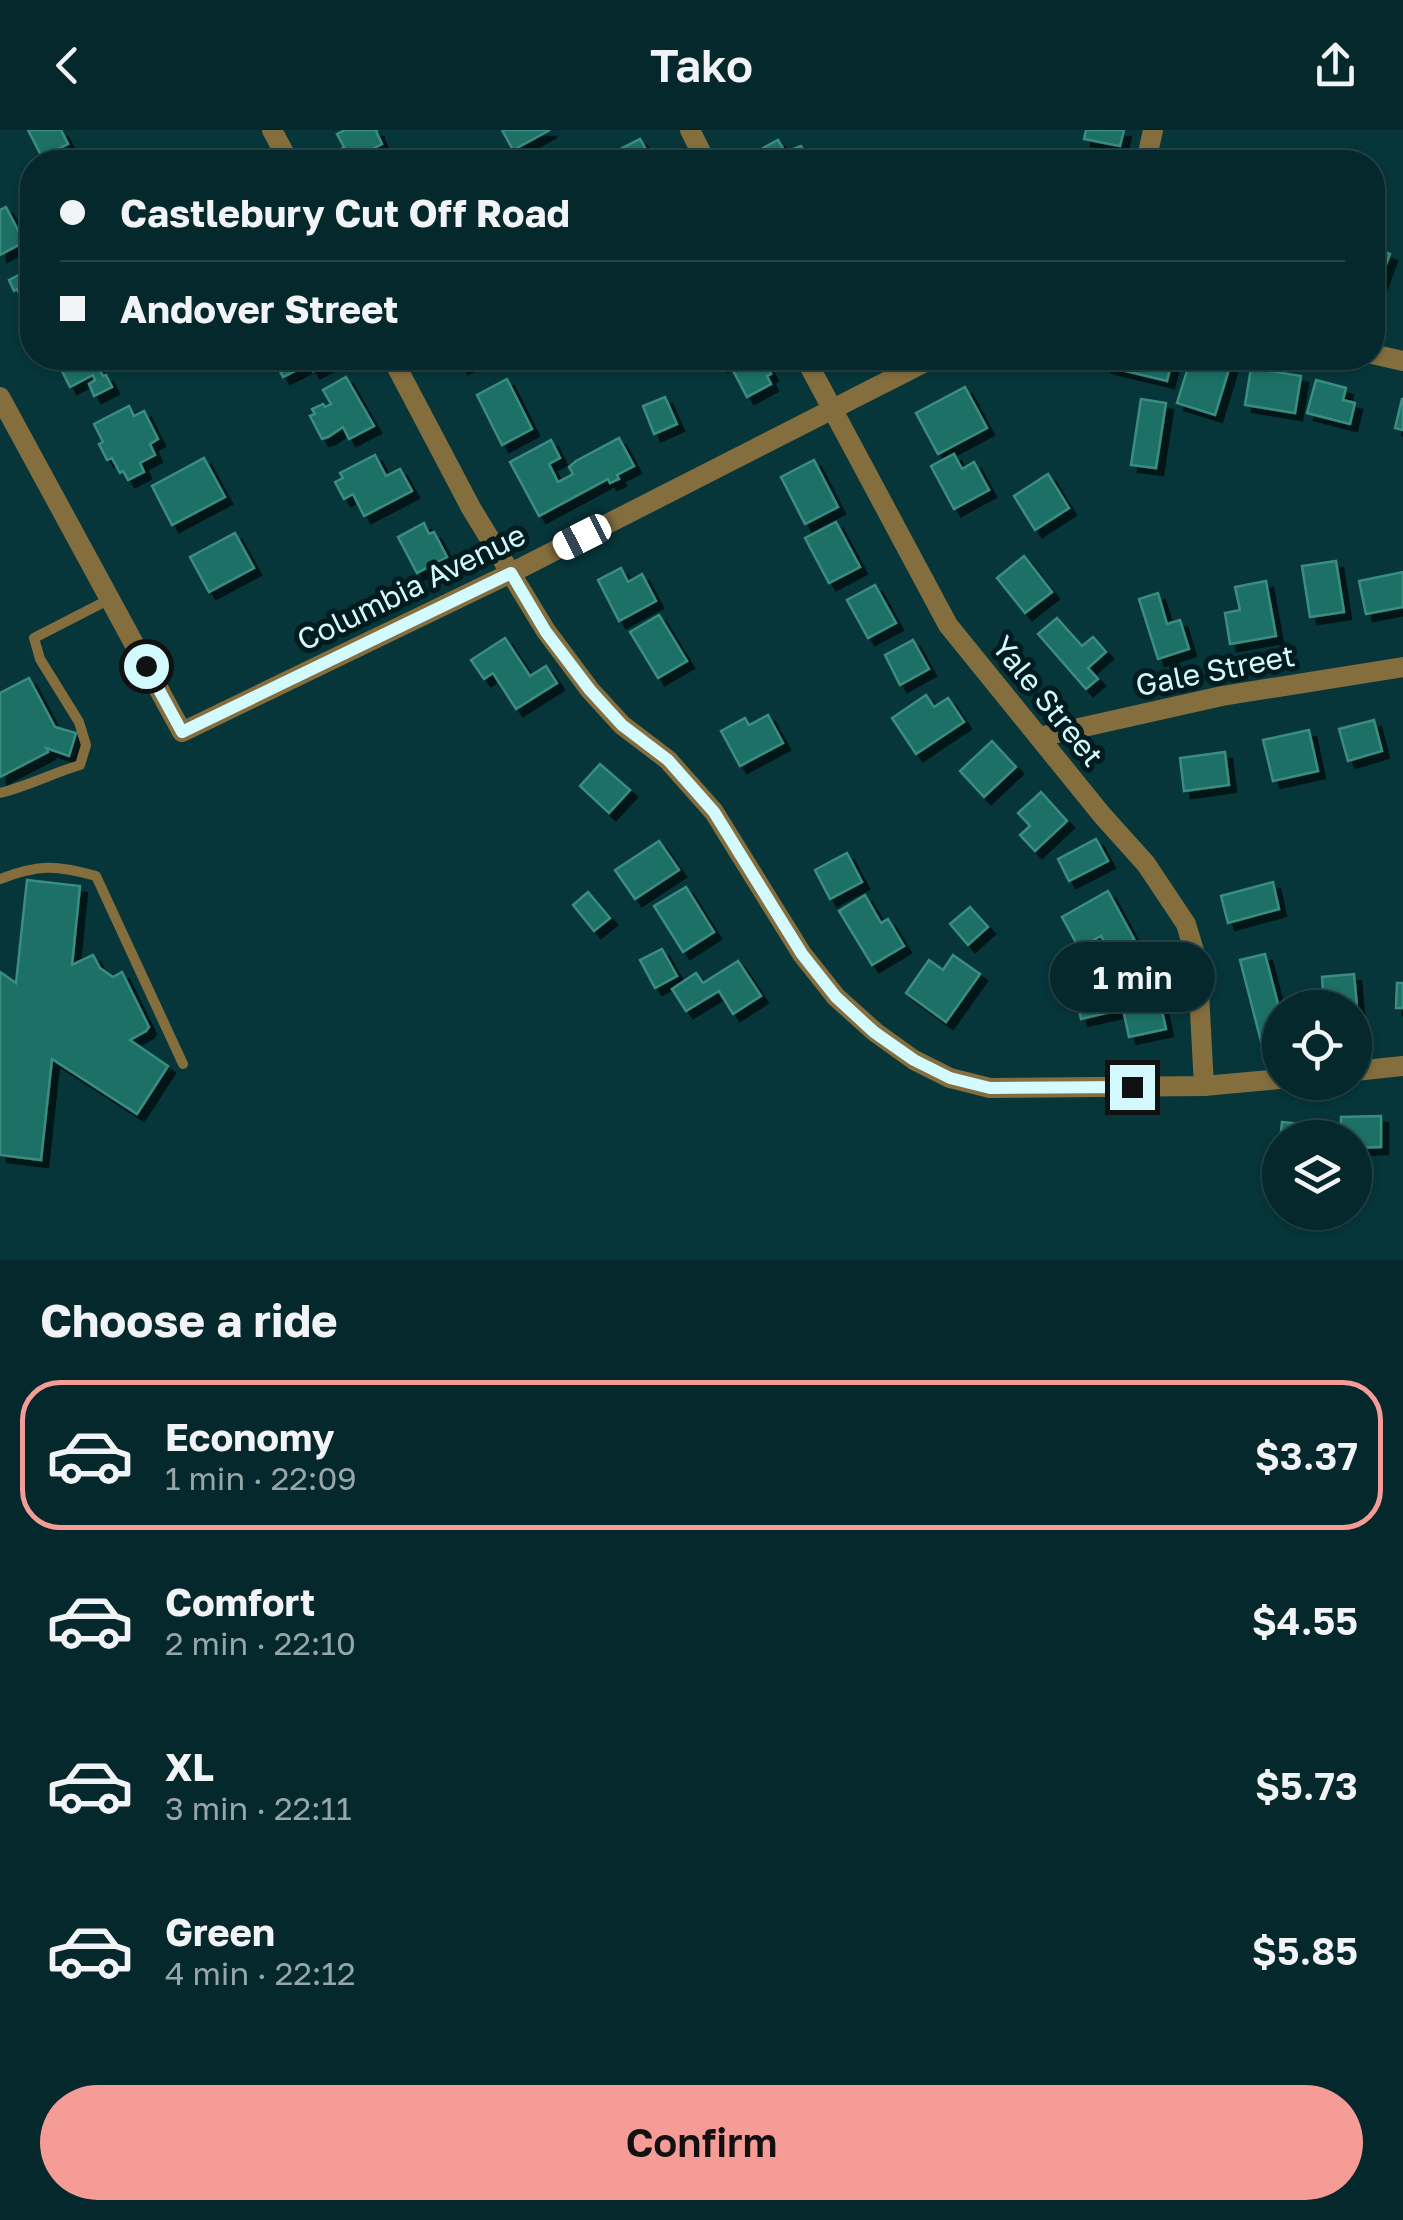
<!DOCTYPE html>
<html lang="en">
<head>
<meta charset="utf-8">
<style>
	:root { --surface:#04282c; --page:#0d3034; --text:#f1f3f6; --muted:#97a6a9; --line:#254448; --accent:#f59c96 }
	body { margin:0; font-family:"Golos Text",sans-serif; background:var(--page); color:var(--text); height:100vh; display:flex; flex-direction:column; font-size:38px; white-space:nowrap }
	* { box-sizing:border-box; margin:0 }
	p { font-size:32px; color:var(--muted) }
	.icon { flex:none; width:55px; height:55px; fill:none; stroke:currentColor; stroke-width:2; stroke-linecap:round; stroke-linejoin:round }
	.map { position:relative; height:1130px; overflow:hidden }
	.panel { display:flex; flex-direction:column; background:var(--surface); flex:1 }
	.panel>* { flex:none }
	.hud { position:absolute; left:20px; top:20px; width:1365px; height:220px; border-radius:40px; box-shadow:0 2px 8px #0004,0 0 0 2px var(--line); display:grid; align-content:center; height:220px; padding:0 40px; background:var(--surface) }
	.fabs { position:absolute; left:1262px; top:860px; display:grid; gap:20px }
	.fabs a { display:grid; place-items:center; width:110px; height:110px; border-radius:50%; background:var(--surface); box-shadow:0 2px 8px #0004,0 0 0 2px var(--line); font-size:50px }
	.end { position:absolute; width:45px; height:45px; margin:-22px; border:12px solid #d3fafe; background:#111; box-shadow:0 0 0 5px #111 }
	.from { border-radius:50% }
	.bubble { position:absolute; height:70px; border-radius:35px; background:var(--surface); box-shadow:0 2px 8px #0004,0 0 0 2px var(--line); font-size:32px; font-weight:600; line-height:70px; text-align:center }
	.car { position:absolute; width:30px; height:60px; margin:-30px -15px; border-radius:12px; box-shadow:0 0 8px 2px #0007; background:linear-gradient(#fff 24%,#345 0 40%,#fff 0 76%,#345 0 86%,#fff 0) }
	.hud b { display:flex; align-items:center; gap:35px; height:95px; font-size:38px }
	.hud b+b { border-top:2px solid var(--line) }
	.hud i { width:25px; height:25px; background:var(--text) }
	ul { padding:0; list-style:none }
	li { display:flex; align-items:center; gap:30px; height:150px; margin:0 20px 15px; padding:0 20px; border:5px solid transparent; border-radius:40px }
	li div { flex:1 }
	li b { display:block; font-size:38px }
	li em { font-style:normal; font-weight:600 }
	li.on { border-color:var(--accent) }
	li>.icon { width:90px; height:90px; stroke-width:1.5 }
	h2 { padding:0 40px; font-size:45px; line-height:120px }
	.cta { display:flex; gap:20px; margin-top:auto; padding:20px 40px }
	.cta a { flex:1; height:115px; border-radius:60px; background:var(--accent); color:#111; font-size:40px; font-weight:600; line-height:115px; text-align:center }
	header { display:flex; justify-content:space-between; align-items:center; height:130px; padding:0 40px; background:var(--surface); font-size:45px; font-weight:600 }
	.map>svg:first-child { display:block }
	.building { fill:#1a6f66; stroke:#3b8c81; stroke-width:2.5; filter:url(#shadow) }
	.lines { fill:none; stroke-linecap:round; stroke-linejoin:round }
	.service { stroke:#856e3e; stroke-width:10 }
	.minor { stroke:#856e3e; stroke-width:20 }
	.route { stroke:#d3fafe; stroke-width:12 }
	.labels { text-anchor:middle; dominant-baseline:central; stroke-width:10; stroke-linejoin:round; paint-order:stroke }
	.street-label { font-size:30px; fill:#d3fafe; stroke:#021b1e }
</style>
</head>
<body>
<header><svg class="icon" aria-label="back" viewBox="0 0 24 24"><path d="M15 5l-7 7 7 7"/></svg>Tako<svg class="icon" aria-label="share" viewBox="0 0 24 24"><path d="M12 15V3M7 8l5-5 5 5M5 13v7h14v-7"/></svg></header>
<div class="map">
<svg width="1403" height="1130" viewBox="0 0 1403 1130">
	<defs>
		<filter id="shadow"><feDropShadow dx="7" dy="7" stdDeviation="0" flood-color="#0009"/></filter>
	</defs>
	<rect width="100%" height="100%" fill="#06363a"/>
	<g class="building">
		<polygon points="28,0 61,0 68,14 42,27"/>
		<polygon points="345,0 378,0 376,1 382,14 348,32 341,19 344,17 337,4"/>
		<polygon points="502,0 550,0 513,20"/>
		<polygon points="1086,0 1124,0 1120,16 1084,9"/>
		<polygon points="640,9 653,32 600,32 599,30"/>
		<polygon points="778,10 785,22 801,16 811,32 759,32 754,23"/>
		<polygon points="6,77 24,112 0,125 0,80"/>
		<polygon points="1372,117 1390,124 1380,151 1372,148"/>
		<polygon points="32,138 32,176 27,179 17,159 14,161 9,150"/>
		<polygon points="63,228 99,228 100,231 96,233 103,246 106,245 112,257 94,266 89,254 95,250 93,245 70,257 57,231"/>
		<polygon points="273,228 330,228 332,232 313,241 309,234 283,247"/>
		<polygon points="456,228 478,228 461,237"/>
		<polygon points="717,228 737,228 741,237 758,228 764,238 767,237 771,244 767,246 771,254 747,267 728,231 721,235"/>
		<polygon points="1107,228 1173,228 1167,251 1105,236"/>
		<polygon points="1191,228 1201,228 1230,236 1215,285 1177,273"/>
		<polygon points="1251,238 1301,246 1295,283 1245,275"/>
		<polygon points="346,247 374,296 349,309 343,297 328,307 322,309 310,286 315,284 312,279 323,274 325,277 331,274 323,260"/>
		<polygon points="507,249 532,299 502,315 477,265"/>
		<polygon points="1316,250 1346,258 1343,270 1355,273 1350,294 1307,283"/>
		<polygon points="965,257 987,298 938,324 916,283"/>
		<polygon points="665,267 677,294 654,304 643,276"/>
		<polygon points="1141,269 1166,273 1156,338 1131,335"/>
		<polygon points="1402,269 1403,269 1403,300 1395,298"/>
		<polygon points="129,276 134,286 144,281 158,309 150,314 155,325 140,333 144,342 128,350 123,341 120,343 112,328 107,330 99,314 103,312 94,294"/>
		<polygon points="619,308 634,336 617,345 619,349 610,353 608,349 539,386 510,332 551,310 560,328 549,334 558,352 573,344 569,337 576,331"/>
		<polygon points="954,324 962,339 974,332 989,360 954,379 931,336"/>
		<polygon points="375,325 386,346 400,339 412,361 364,386 353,364 344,369 335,352 343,348 340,343"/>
		<polygon points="204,328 225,367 172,395 152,356"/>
		<polygon points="814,330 838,377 805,394 781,347"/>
		<polygon points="1048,344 1069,378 1035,400 1014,366"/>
		<polygon points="836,392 860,437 829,453 805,408"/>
		<polygon points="424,393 429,404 434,402 447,427 417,443 398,407"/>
		<polygon points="235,403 254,438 209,462 190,427"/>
		<polygon points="1024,426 1052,462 1025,483 997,448"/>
		<polygon points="1336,431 1344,482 1310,487 1302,436"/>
		<polygon points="621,438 628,452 642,444 656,471 619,491 598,450"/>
		<polygon points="1403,442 1403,477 1366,484 1359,451"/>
		<polygon points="1266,451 1276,506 1230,514 1225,483 1240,480 1235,457"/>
		<polygon points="875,455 896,493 868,508 847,470"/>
		<polygon points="1158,463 1167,494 1180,490 1189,519 1158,529 1139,469"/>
		<polygon points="659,485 687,531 658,548 630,502"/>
		<polygon points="1057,488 1082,516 1093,507 1106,522 1088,538 1098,549 1086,559 1038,504"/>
		<polygon points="505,508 530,546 546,536 557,553 516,579 493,543 484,549 471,530"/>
		<polygon points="913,510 929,539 900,555 885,525"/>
		<polygon points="29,548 55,597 76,603 69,626 46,618 48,622 0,647 0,563"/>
		<polygon points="926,565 934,577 948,568 964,592 916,624 892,588"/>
		<polygon points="768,585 783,613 740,636 721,601 745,588 749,595"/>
		<polygon points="1374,590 1382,621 1348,631 1339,599"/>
		<polygon points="1309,600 1318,641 1273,651 1263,610"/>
		<polygon points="992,611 1016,637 984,667 960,641"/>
		<polygon points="1225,622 1229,655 1184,661 1180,628"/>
		<polygon points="600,634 630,660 609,683 580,656"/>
		<polygon points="1041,662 1067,691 1035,721 1020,705 1030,696 1018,683"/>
		<polygon points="1096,709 1108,731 1069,751 1058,729"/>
		<polygon points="659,711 679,740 635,769 615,740"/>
		<polygon points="847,723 862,752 830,769 815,740"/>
		<polygon points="27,750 80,756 72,835 93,825 100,838 113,847 122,842 149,897 146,901 130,910 168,936 137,984 52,929 41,1030 0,1025 0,842 16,853"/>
		<polygon points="1273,752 1279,779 1228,793 1221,766"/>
		<polygon points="686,757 714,802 683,822 654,776"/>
		<polygon points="1108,761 1134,809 1110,823 1101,806 1079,818 1062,787"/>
		<polygon points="588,762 610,788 594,801 573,775"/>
		<polygon points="865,765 881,793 888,789 904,816 872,835 839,781"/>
		<polygon points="970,777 988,797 968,815 950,794"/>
		<polygon points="662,819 677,846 655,858 640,830"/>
		<polygon points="1265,824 1280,882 1280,915 1263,919 1240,830"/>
		<polygon points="953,825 980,844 946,892 906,863 929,830 943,840"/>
		<polygon points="738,831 761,866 733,884 719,861 686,881 672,859 696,843 703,853"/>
		<polygon points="1112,836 1117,855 1154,846 1166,899 1129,907 1123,879 1081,889 1074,859 1093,855 1090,841"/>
		<polygon points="1354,844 1358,888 1355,888 1355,878 1324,878 1322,847"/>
		<polygon points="1397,853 1403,853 1403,878 1396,878"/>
		<polygon points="1381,986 1381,1017 1355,1018 1355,1008 1341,1008 1341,987"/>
		<polygon points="1282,992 1321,996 1320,1008 1280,1008 1280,1030 1278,1030"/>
	</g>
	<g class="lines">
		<g class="service">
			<path d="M0 663C28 656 53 643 80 635L86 615 79 592 40 529 34 508 110 469"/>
			<path d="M0 749C39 734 56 735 96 746L183 934"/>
		</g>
		<g class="minor">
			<polyline points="272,0 289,32"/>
			<polyline points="690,0 706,32"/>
			<polyline points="1146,32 1153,0"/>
			<polyline points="1372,224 1403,231"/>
			<polyline points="392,228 471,378 546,501 590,560 622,595 668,630 714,682 802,824 836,867 875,902 914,930 950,948 990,958 1204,956 1280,949"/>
			<polyline points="805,228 948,495 1102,685 1146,734 1186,794 1195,824 1198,844 1204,956"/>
			<polyline points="0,267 182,602 511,443 933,228"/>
			<polyline points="1039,607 1222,566 1403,537"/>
			<polyline points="1355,941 1403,936"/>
		</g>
	</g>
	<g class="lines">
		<polyline class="route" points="146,536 182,602 511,443 546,502 590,560 622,595 668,630 714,682 802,824 836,867 874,902 914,930 950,948 990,958 1132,957"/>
	</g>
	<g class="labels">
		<g class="street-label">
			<text transform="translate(411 457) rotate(-26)">Columbia Avenue</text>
			<text transform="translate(1215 540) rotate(-11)">Gale Street</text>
			<text transform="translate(1048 571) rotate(51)">Yale Street</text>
		</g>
	</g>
</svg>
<div class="fabs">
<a><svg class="icon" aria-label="locate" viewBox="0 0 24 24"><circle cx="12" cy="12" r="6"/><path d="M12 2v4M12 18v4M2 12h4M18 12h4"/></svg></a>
<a><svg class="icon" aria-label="layers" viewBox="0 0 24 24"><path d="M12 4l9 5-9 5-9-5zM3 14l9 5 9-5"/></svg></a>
</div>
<i class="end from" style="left:146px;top:536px"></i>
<i class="end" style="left:1132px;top:957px"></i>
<div class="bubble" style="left:1050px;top:812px;width:165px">1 min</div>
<i class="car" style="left:582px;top:407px;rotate:243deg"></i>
<div class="hud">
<b><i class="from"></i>Castlebury Cut Off Road</b>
<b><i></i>Andover Street</b>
</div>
</div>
<section class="panel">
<h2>Choose a ride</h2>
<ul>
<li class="on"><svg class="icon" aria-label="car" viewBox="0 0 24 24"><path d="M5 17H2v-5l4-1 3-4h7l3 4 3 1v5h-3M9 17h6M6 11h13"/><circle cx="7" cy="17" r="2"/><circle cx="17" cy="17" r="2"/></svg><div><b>Economy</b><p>1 min · 22:09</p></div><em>$3.37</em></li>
<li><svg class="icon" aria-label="car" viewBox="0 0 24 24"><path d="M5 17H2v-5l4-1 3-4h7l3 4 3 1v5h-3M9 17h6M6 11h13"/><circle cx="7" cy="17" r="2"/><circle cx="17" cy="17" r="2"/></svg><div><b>Comfort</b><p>2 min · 22:10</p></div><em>$4.55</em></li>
<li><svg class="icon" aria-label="car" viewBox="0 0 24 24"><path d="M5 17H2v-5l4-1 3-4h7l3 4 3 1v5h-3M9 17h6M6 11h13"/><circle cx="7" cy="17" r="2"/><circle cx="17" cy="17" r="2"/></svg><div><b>XL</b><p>3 min · 22:11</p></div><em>$5.73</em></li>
<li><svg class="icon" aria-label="car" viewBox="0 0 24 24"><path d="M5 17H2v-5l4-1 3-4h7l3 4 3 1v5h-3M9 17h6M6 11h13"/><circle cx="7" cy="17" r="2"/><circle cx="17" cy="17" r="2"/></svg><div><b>Green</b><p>4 min · 22:12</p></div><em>$5.85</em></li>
</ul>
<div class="cta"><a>Confirm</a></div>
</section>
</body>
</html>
